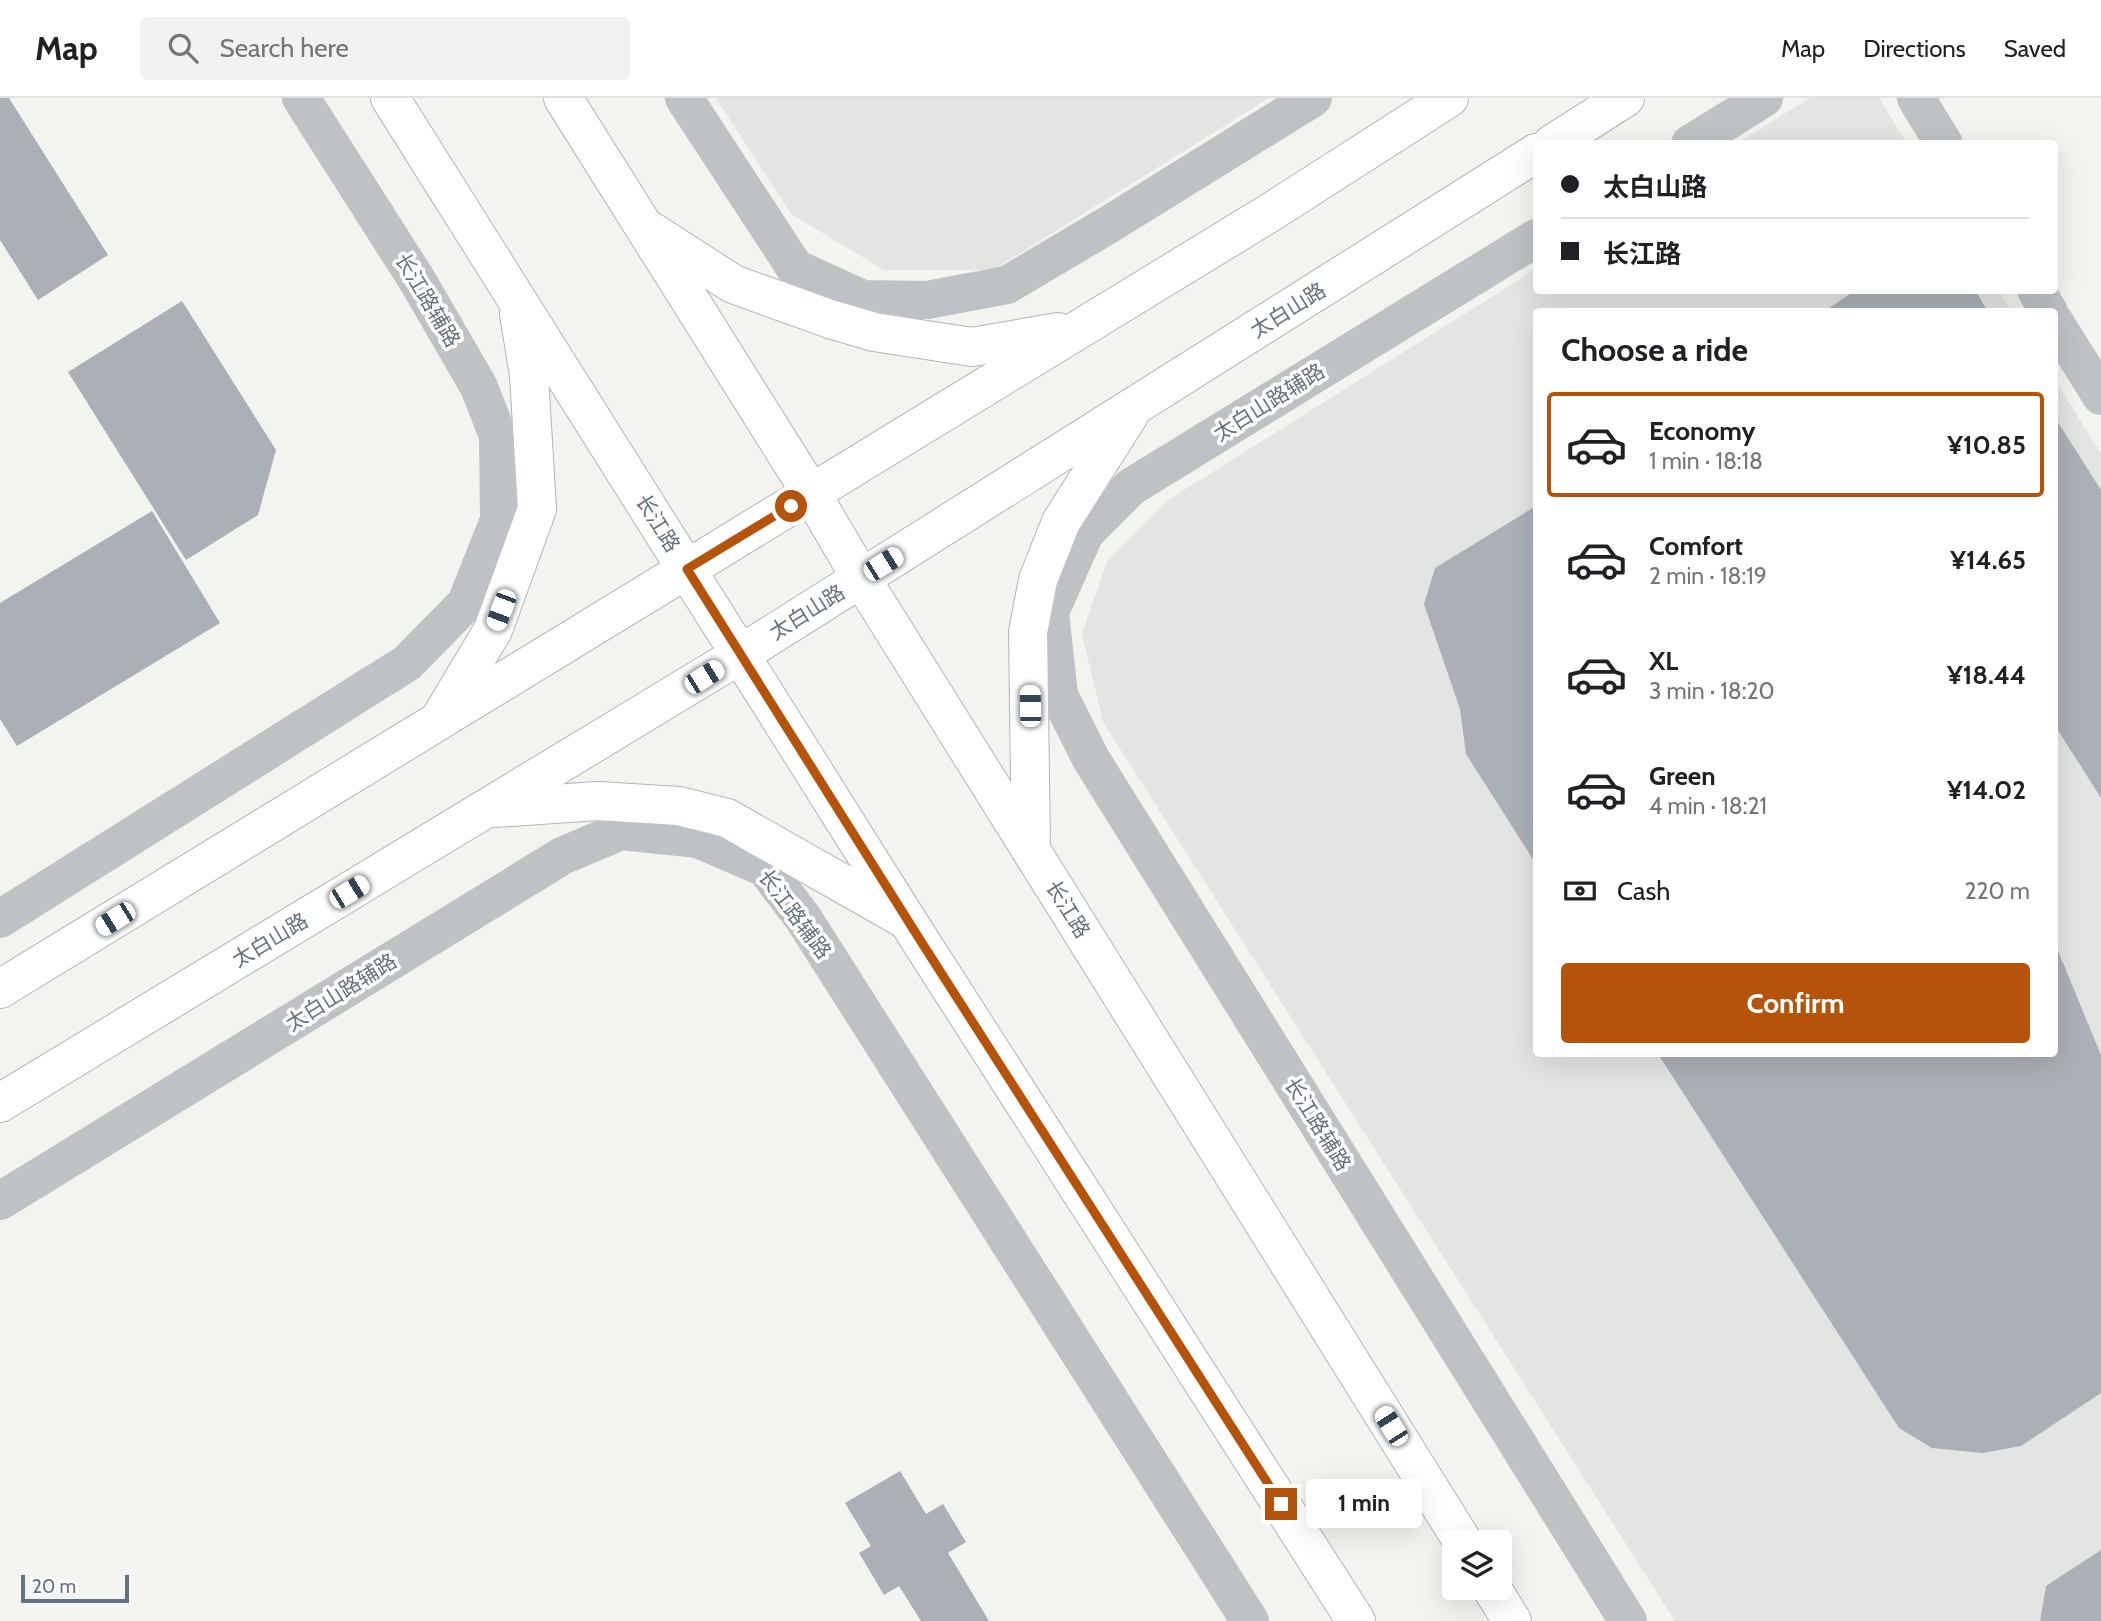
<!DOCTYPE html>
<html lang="en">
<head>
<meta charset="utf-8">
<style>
	:root { --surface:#fff; --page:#f2f2f2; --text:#202124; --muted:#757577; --line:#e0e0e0; --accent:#b45309 }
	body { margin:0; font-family:Cabin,"Noto Sans SC",sans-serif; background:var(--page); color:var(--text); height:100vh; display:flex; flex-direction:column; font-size:26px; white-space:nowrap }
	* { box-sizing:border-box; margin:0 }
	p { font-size:23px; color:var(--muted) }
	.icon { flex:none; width:38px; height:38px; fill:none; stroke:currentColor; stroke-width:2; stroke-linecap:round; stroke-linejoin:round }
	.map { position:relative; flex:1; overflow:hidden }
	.details { position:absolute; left:1533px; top:210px; width:525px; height:749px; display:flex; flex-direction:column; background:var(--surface); border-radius:7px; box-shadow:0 7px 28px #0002 }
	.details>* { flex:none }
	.top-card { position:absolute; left:1533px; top:42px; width:525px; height:154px; border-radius:7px; box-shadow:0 7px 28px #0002; display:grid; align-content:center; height:154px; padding:0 28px; background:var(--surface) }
	.fabs { position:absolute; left:1442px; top:1432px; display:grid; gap:14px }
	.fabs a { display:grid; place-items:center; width:70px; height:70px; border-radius:7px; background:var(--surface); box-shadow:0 7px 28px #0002; font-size:35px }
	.scale { position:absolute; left:21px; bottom:18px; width:108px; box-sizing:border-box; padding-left:7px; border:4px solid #64717f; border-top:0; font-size:19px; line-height:24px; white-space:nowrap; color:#64717f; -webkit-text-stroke:5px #fff; paint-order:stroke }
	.end { position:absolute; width:32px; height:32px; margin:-16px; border:9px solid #b45309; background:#fff; box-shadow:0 0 0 4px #fff }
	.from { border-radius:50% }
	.bubble { position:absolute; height:49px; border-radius:7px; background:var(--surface); box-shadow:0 7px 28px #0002; font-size:23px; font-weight:800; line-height:49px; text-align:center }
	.car { position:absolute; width:21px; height:42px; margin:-21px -10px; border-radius:9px; box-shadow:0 0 5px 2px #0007; background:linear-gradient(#fff 24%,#345 0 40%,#fff 0 76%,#345 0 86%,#fff 0) }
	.top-card b { display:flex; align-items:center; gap:24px; height:66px; font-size:26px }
	.top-card b+b { border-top:2px solid var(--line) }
	.top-card i { width:18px; height:18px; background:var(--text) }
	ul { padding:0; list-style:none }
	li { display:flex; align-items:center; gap:21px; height:105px; margin:0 14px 10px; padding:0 14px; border:4px solid transparent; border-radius:7px }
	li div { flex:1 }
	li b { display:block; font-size:26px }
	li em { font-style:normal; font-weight:800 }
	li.on { border-color:var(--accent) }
	li>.icon { width:63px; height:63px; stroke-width:1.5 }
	h2 { padding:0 28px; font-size:32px; line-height:84px }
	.pay { display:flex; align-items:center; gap:18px; height:77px; padding:0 28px; font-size:26px }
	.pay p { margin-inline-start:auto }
	.action { display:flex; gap:14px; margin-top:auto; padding:14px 28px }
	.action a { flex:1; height:80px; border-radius:7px; background:var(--accent); color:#fff; font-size:28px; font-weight:800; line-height:80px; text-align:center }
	header { display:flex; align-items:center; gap:42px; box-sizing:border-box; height:98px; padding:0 35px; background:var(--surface); border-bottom:2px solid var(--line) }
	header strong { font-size:33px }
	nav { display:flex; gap:38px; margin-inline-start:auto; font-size:24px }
	.search { width:490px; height:63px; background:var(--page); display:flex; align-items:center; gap:18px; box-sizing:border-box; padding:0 24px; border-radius:7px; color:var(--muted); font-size:26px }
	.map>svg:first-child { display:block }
	.built { fill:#e4e5e3 }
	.building { fill:#aab0b5 }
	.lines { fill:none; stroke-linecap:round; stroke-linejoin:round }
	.major-casing { stroke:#b2b5b9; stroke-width:40 }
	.minor { stroke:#bec2c5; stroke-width:38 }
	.major { stroke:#fff; stroke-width:38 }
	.route { stroke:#b45309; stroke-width:9 }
	.labels { text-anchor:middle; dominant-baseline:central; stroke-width:7; stroke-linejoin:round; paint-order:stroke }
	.street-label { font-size:21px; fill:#64717f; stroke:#fff }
</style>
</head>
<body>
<header>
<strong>Map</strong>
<div class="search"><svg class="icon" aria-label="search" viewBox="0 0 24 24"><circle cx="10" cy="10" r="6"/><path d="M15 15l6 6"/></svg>Search here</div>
<nav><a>Map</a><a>Directions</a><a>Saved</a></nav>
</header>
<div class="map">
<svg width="2101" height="1523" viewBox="0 0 2101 1523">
	<rect width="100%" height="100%" fill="#f3f4ef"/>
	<g class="built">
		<polygon points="716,0 1269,0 993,172 884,172 791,116"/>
		<polygon points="1810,0 1879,0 1907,45 1737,45"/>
		<polygon points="1536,171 1536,192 1999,193 2012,213 1536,214 1536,956 2054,956 2055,282 2101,356 2101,1523 1675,1523 1103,624 1082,536 1107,463 1168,402"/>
	</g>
	<g class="building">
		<polygon points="0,0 9,0 108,157 38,202 0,142"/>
		<polygon points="1856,192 1975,192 1988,214 1823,214"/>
		<polygon points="182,203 276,352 258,417 186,462 68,274"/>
		<polygon points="2054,318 2101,392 2101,700 2054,626"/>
		<polygon points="1536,408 1536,766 1466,656 1460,611 1424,506 1435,470"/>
		<polygon points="152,413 220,525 17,648 0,621 0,505"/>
		<polygon points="2054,843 2101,957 2101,1295 2021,1348 1983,1355 1932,1350 1899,1330 1658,956 2054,956"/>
		<polygon points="900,1373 926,1416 943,1406 966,1444 948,1455 989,1523 921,1523 899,1488 884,1497 859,1455 871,1448 845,1405"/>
		<polygon points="2101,1452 2101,1523 2040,1523 2046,1488"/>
	</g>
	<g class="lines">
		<g class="major-casing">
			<g id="major">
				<polyline points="390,0 907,822 1356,1523"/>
				<polyline points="563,0 811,395 861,480 1463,1444"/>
				<polyline points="1552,46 1625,0"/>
				<polyline points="651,133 733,186 830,221 874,234 972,249 1058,234"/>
				<polyline points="441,619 493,532 537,411 529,277 519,216"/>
				<polyline points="495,710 598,703 679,708 727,720 903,820"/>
				<polyline points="1031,752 1028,534 1038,482 1061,424 1129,317"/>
				<polyline points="0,891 1271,114 1449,0"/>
				<polyline points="0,1005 741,556 1536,55"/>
				<polyline points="1491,1489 1512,1523"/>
			</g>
		</g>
		<g class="minor">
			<polyline points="684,0 795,170 863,201 927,202 1007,187 1113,124 1313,0"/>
			<polyline points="1916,0 1944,46"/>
			<polyline points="1690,46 1764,0"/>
			<polyline points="1536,140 1131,389 1085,435 1050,514 1059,597 1091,661 1628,1523"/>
			<polyline points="2036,192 2049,214"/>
			<polyline points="2054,223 2101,298"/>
			<polyline points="0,821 407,565 466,505 499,422 498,338 479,289 417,182 301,0"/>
			<polyline points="0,1103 562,758 621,733 698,741 765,770 803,820 1250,1523"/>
		</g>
		<use href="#major" class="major"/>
	</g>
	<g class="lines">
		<polyline class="route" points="791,408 687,471 922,845 1281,1406"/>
	</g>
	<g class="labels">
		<g class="street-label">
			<text transform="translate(428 202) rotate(59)">长江路辅路</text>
			<text transform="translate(1288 212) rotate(-32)">太白山路</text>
			<text transform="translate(1269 304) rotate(-32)">太白山路辅路</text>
			<text transform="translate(658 425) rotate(58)">长江路</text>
			<text transform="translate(807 514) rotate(-32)">太白山路</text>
			<text transform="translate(1068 811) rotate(58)">长江路</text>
			<text transform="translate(795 816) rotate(53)">长江路辅路</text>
			<text transform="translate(270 842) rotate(-31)">太白山路</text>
			<text transform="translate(341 894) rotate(-32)">太白山路辅路</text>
			<text transform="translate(1318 1026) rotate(58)">长江路辅路</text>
		</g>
	</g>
</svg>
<div class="fabs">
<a><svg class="icon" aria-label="layers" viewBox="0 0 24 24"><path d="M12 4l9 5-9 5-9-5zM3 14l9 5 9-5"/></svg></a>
</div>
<div class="scale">20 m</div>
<i class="end from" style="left:791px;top:408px"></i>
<i class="end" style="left:1281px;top:1406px"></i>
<div class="bubble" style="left:1306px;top:1381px;width:116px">1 min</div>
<i class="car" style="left:883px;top:466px;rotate:58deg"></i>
<i class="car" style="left:501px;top:512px;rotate:201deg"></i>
<i class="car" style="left:704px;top:579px;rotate:58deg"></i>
<i class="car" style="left:1030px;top:608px;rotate:359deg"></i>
<i class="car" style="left:349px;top:794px;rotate:59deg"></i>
<i class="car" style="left:115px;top:821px;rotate:238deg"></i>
<i class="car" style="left:1391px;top:1328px;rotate:328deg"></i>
<div class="top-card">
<b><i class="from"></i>太白山路</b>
<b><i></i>长江路</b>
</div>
<section class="details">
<h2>Choose a ride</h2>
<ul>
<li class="on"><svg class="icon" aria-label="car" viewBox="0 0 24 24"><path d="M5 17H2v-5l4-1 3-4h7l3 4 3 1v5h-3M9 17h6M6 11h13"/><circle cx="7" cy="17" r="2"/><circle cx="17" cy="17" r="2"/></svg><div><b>Economy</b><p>1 min · 18:18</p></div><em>¥10.85</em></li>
<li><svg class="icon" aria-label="car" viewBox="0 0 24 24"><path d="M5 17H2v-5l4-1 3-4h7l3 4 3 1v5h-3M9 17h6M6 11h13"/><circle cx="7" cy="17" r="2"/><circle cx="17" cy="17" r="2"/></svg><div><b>Comfort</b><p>2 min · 18:19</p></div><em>¥14.65</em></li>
<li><svg class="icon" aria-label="car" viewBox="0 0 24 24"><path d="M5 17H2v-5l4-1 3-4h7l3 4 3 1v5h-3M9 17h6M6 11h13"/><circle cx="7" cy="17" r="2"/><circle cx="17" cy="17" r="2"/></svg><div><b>XL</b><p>3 min · 18:20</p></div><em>¥18.44</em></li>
<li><svg class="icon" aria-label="car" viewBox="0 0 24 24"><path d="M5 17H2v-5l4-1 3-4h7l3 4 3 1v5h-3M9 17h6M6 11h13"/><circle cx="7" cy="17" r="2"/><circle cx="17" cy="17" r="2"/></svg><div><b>Green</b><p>4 min · 18:21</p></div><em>¥14.02</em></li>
</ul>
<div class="pay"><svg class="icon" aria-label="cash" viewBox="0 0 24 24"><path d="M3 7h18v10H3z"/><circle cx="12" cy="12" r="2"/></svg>Cash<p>220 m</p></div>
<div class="action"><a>Confirm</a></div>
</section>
</div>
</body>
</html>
